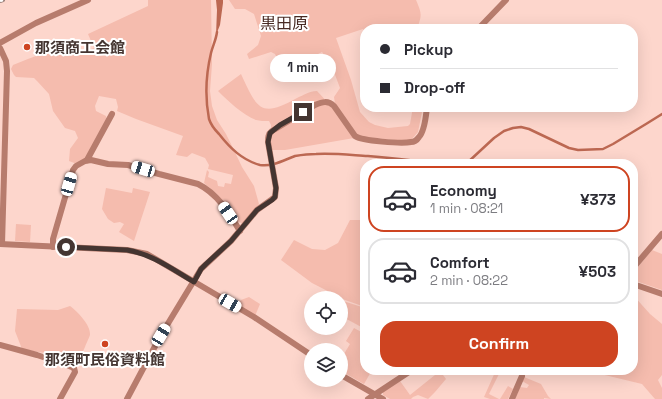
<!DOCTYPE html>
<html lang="en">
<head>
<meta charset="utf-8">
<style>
	:root { --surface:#fff; --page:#f2f2f3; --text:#2b2b33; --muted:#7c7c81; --line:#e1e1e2; --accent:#ce4421 }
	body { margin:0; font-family:"Space Grotesk","Noto Sans JP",sans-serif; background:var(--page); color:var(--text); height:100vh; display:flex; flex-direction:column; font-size:15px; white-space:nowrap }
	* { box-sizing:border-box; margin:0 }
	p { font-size:13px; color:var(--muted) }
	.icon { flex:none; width:22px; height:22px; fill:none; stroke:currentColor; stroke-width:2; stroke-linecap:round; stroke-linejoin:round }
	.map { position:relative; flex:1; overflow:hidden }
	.details { position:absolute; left:360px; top:159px; width:278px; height:216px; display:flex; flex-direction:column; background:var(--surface); border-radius:16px; box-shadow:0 4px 16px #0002 }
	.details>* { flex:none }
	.hud { position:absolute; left:360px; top:24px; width:278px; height:88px; border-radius:16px; box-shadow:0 4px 16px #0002; display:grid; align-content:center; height:88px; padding:0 20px; background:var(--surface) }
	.tools { position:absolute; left:304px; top:291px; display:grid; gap:8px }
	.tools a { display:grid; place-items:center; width:44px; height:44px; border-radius:50%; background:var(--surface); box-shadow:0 4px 16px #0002; font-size:20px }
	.end { position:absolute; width:18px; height:18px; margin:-9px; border:5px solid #443531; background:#fff; box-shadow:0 0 0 2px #fff }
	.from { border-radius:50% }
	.bubble { position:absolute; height:28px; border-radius:14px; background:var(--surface); box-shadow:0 4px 16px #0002; font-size:13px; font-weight:700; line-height:28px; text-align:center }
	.car { position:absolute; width:12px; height:24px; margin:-12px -6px; border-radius:5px; box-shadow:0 0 3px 1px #0007; background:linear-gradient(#fff 24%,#345 0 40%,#fff 0 76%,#345 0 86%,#fff 0) }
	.hud b { display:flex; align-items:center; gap:14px; height:38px; font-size:15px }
	.hud b+b { border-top:1px solid var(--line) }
	.hud i { width:10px; height:10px; background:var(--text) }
	ul { padding:7px 0 0; list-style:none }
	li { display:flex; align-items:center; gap:12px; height:66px; margin:0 8px 6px; padding:0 12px; border:2px solid var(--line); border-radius:16px }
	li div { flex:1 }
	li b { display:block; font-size:15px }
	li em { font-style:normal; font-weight:700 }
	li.selected { border-color:var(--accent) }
	li>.icon { width:36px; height:36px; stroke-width:1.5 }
	.action { display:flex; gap:8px; margin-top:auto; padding:8px 20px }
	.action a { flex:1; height:46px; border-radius:16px; background:var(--accent); color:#fff; font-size:16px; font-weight:700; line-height:46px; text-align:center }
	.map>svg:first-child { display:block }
	.green { fill:#f5bcae }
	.water { fill:#bc6852 }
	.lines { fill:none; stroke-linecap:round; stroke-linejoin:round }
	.stream { stroke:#bc6852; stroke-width:2.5 }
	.street { stroke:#b77c6d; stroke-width:6 }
	.rail-casing { stroke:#977d76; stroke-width:4 }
	.rail { stroke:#fff; stroke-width:2.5; stroke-dasharray:8; stroke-linecap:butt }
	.route { stroke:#443531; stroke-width:5 }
	.poi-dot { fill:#ce4421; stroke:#fff; stroke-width:1.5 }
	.labels { text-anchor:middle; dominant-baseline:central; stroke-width:4; stroke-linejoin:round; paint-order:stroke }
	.poi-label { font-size:15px; font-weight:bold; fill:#443531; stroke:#fff; text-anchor:start }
	.neighbourhood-label { font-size:16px; fill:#482b24; stroke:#fff }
</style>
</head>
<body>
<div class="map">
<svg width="662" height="399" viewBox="0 0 662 399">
	<rect width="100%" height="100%" fill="#fdd6cc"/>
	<g class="green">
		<path d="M148 0H211L212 64 210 91 212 106 217 120 226 134 232 146 242 167 254 186 259 204C256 208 247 223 242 223 240 223 238 222 236 220L218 195 204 183 207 170 209 172 208 177 217 181 218 186 224 187 225 183 231 184 233 175 208 169 209 165 205 158 192 153 187 157 176 155 183 136 136 119 117 111 118 107 116 99 99 96 95 106 96 111 106 116 107 120 86 158 77 164 69 161 70 149 78 138 75 131 65 128 53 111 49 94 37 81 34 78 16 77 14 75 11 69 13 65C32 57 51 51 70 43L76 55 94 48 88 34 148 6Z"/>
		<path d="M229 0H416C422 14 422 15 417 29H365V32L363 29 336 38 351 80 360 112 369 122 375 125 388 128 408 126 410 124 413 107H423L418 132 412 139 406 141 362 137 357 135 335 104 334 97 340 88 331 64 322 52 304 61 297 66 284 72 275 54 271 52 249 59 247 54 258 45 261 36 254 14 245 9H235Z"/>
		<path d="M241 74C257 108 260 119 297 98 304 95 309 91 317 91L331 106 354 138 285 150H271V125L269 121C264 121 260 121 256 120 243 115 228 101 218 91Z"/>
		<polygon points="106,188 132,193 133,188 150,192 134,241 119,232 124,224 120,222 114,223 108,219 102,209"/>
		<polygon points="350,220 361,220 365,222 365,307 345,300 312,283 281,260 294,240 312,249 325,250 338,243"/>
		<polygon points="16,224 31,225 30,242 15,241"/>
		<polygon points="652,250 662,254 662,290 633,280 633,273"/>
		<polygon points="633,295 650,314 662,324 662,375 658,380 662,388 662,399 655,399 642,384 584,370 633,370"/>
		<polygon points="249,297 260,304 255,316 237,304 241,300"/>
		<polygon points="343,301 365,308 365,329 341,316 341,305"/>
		<path d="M70 306C77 311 91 325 90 335 89 338 86 344 85 347 82 354 79 358 72 361L56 355 22 349 15 331 17 309 58 310Z"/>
		<polygon points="354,328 365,334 365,370 372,370 364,384 341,371 341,359 350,344 346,341"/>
		<polygon points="496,370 501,370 489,394 499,399 490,399 484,397"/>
		<polygon points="440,371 446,379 435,392 428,399 418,395 413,397 411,399 390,399 383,395 383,392 400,381 410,395"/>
		<polygon points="524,377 541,384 548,396 551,399 544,398 544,399 515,399 520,387 527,388 529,385 522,381"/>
		<polygon points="508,386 513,389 508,399 500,399"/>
	</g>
	<polygon class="water" points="216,0 223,0 223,3 220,25 216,35 217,10"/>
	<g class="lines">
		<g class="stream">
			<path d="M217 32C216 40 213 45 211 53 206 74 205 98 209 119 211 125 215 130 219 134 230 148 242 160 260 165 272 167 284 160 295 156 301 155 309 154 316 154 333 153 351 155 368 156 391 158 414 160 437 164"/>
			<polyline points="465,164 467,163 494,138 504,131 513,128 521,127 529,129 569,148 578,150 603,149 613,144 646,124 662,114"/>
		</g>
		<g class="street">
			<polyline points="478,29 506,0"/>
			<polyline points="0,43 36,23 88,0"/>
			<polyline points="0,48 6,61 7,71 2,244"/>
			<polyline points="87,160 112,114"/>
			<polyline points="0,244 127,250 147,254 254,317 311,355"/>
			<path d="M53 247V239L73 170 76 166 85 161 91 160 108 164 128 165 159 174 198 184C218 194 229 213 240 231"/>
			<polyline points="633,268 662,234"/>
			<polyline points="633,284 662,294"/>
			<polyline points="0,345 37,355 67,365 74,368 75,372 60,399"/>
			<polyline points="341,375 383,399"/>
			<path d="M127 399 161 335 201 269 231 241 257 210 271 200 275 197 276 188 268 142C268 138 268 134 272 131L315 105C322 102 328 100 334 106L355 136C362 141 402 144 411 142 415 142 417 140 419 137 425 131 426 115 427 107"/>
			<polyline points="368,399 412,370"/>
			<polyline points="512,399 522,376"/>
		</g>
		<g class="rail-casing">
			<polyline id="rail" points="0,1 3,0"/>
		</g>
		<use href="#rail" class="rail"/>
	</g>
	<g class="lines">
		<path class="route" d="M66 247 127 250C152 254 172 269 194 282L201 269 206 264 231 241 257 210 272 200 275 197 276 188 268 142 270 133 280 125 303 112"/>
	</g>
	<g class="poi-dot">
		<circle cx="27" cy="47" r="4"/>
		<circle cx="105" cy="344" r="4"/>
	</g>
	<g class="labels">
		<g class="poi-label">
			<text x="35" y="47">那須商工会館</text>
			<text x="105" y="359" text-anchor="middle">那須町民俗資料館</text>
		</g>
		<g class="neighbourhood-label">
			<text x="284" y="23">黒田原</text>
		</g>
	</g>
</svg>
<div class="tools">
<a><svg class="icon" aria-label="locate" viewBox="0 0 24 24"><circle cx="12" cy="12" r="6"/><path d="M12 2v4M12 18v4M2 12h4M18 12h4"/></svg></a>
<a><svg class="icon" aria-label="layers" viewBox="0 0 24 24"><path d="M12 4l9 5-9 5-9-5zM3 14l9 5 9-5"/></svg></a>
</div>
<i class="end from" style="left:66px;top:247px"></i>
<i class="end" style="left:303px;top:112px"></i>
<div class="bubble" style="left:270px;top:54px;width:66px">1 min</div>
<i class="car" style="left:143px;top:169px;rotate:287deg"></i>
<i class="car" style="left:69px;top:184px;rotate:16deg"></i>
<i class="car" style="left:228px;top:213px;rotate:326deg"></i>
<i class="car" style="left:230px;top:303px;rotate:120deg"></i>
<i class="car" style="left:161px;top:335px;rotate:31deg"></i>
<div class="hud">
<b><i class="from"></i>Pickup</b>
<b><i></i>Drop-off</b>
</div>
<section class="details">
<ul>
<li class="selected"><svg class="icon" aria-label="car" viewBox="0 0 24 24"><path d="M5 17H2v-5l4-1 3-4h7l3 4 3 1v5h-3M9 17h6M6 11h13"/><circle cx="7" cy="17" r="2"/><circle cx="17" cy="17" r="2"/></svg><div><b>Economy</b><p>1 min · 08:21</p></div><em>¥373</em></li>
<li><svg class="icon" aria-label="car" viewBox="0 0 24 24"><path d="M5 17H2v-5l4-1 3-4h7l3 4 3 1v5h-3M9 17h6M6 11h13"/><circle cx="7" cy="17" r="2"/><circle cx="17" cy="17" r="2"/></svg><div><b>Comfort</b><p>2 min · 08:22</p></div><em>¥503</em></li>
</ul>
<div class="action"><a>Confirm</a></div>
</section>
</div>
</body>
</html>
